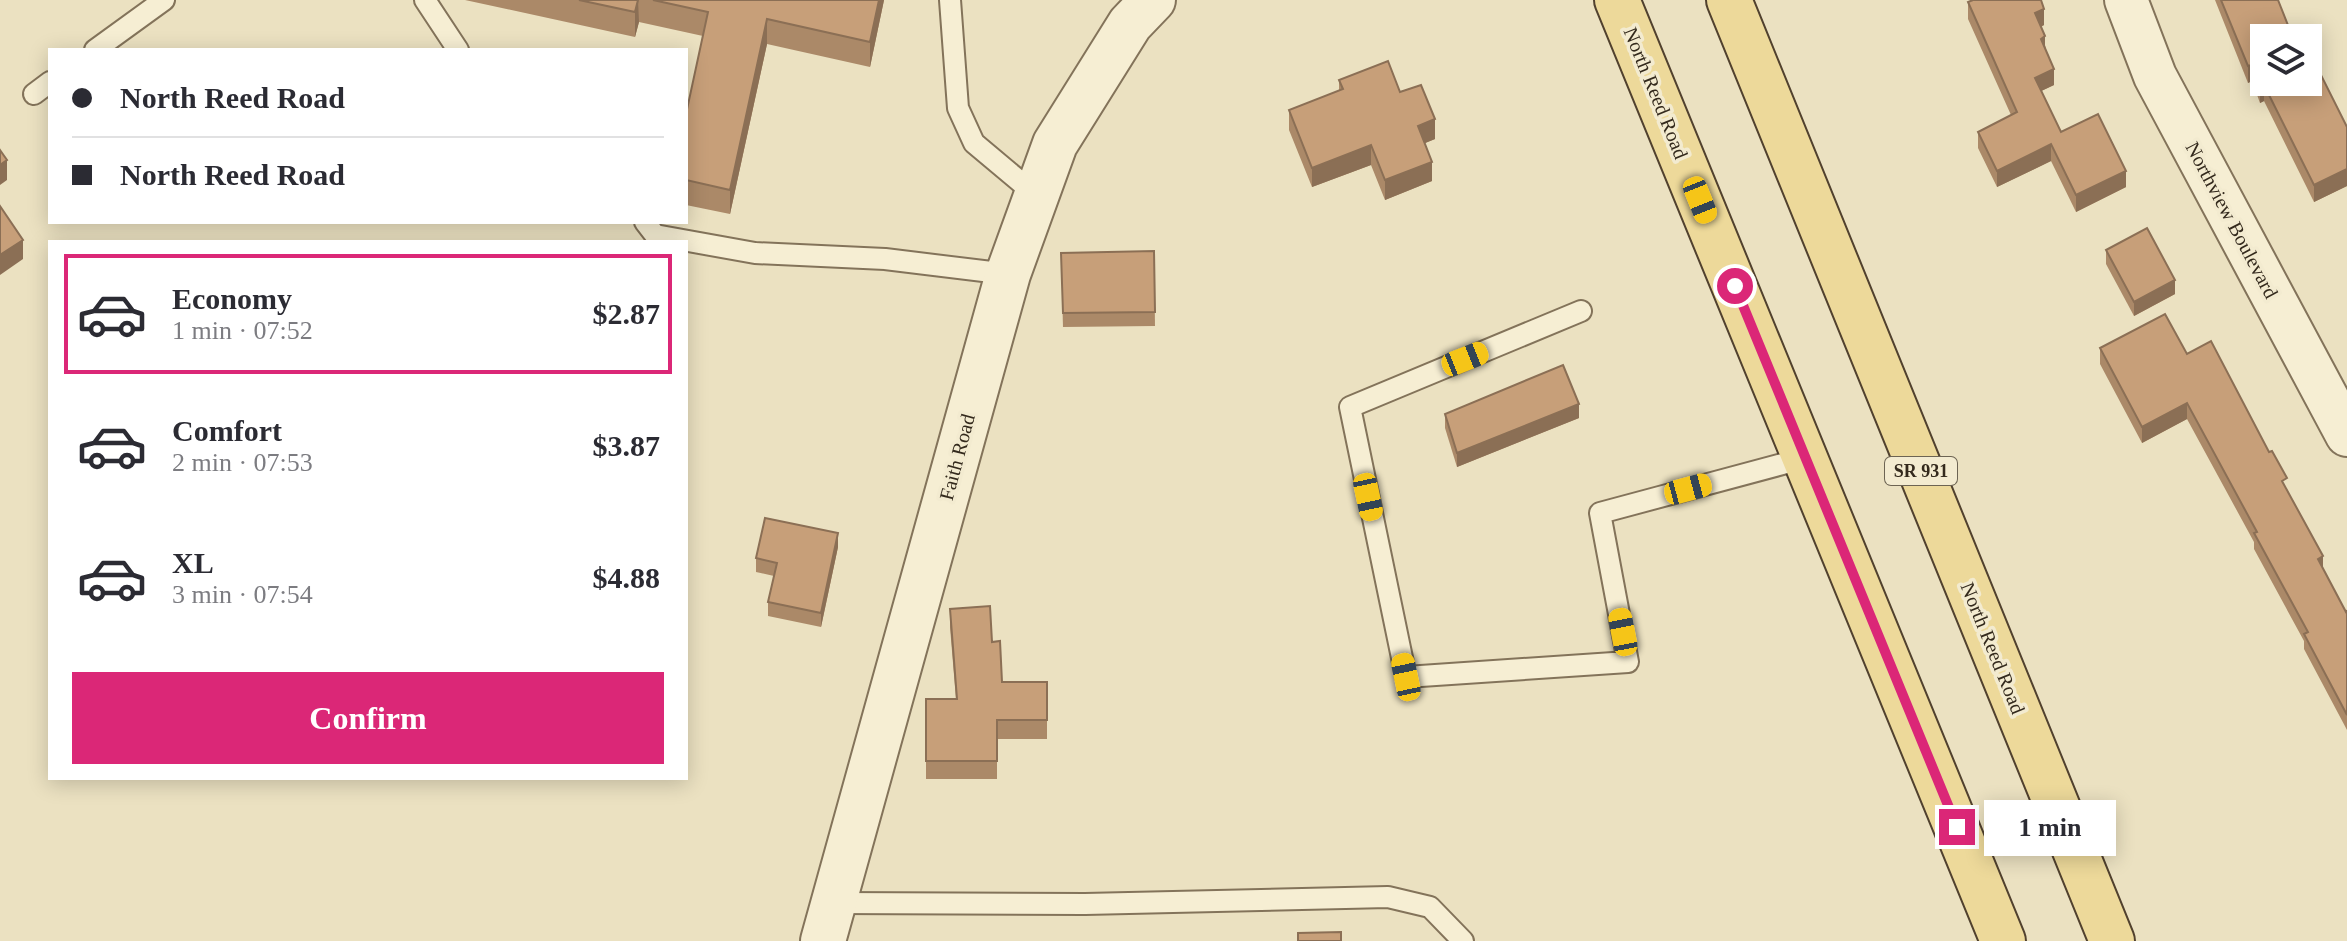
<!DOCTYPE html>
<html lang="en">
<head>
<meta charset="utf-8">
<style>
	:root { --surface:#fff; --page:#f2f2f3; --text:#2b2b33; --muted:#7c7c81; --line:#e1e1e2; --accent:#db2777 }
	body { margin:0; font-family:Georgia,serif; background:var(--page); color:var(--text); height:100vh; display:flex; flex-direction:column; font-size:30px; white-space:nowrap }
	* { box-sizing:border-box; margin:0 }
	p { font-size:26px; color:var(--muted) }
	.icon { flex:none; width:44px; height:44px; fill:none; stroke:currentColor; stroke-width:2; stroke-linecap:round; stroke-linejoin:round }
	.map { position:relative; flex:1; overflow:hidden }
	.details { position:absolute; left:48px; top:240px; width:640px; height:540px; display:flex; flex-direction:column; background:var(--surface); border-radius:0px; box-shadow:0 4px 20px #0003 }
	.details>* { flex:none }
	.banner { position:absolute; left:48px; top:48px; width:640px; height:176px; border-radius:0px; box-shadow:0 4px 20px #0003; display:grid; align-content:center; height:176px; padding:0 24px; background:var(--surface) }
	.buttons { position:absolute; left:2250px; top:24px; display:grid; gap:16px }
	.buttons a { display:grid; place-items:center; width:72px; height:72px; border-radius:0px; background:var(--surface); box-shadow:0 4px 20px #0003; font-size:40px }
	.end { position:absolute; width:36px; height:36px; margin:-18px; border:10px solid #db2777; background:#fff; box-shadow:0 0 0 4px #fff }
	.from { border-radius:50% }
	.bubble { position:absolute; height:56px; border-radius:0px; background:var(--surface); box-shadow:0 4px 20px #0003; font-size:26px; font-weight:700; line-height:56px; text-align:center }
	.car { position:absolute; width:24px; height:48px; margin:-24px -12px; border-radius:10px; box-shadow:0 0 6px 2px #0007; background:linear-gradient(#f5c518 24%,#345 0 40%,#f5c518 0 76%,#345 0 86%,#f5c518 0) }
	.banner b { display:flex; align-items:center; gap:28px; height:76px; font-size:30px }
	.banner b+b { border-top:2px solid var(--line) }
	.banner i { width:20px; height:20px; background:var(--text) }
	ul { padding:14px 0 0; list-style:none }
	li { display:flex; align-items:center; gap:24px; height:120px; margin:0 16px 12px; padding:0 8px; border:4px solid transparent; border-radius:0px }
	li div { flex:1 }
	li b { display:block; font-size:30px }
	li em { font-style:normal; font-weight:700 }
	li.selected { border-color:var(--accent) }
	li>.icon { width:72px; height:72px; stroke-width:1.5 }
	.primary-button { display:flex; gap:16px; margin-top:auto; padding:16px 24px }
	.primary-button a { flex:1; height:92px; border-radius:0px; background:var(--accent); color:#fff; font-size:32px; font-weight:700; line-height:92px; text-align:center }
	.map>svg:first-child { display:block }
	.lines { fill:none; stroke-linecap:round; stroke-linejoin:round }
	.service-casing { stroke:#83735a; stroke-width:24 }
	.minor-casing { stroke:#83735a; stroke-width:46 }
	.tertiary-casing { stroke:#83735a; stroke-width:48 }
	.primary-casing { stroke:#51412e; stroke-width:48 }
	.service { stroke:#f6eed3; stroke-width:20 }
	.minor { stroke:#f6eed3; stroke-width:42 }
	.tertiary { stroke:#f6eed3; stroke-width:44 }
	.primary { stroke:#edd99a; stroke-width:44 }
	.wall { fill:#ab8968 }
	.shaded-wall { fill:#8b6f55 }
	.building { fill:#c79f79; stroke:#8b6f55; stroke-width:2 }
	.route { stroke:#db2777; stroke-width:10 }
	.labels { text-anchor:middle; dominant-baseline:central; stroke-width:7; stroke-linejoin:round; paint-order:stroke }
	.shield { fill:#f3ebd0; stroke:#6d6453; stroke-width:2 }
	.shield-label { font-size:18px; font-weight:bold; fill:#342a1d }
	.street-label { font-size:20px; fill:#342a1d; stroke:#f3ebd0 }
</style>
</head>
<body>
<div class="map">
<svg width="2347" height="941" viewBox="0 0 2347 941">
	<rect width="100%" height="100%" fill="#ebe1c1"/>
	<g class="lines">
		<g class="service-casing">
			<g id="service">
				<polyline points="425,0 458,50"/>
				<polyline points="950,0 958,108 974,143 1036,195"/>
				<polyline points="95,50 164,0"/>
				<polyline points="34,94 50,82"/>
				<polyline points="645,222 655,235 755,253 885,259 1008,274"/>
				<polyline points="1581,311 1350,407 1406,677 1628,662 1600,513 1805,458"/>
				<polyline points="834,903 1085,904 1388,897 1430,907 1463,941"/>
			</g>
		</g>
		<g class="minor-casing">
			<polyline id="minor" points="2126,0 2155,76 2347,435"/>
		</g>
		<g class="tertiary-casing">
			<polyline id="tertiary" points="823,941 1008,274 1055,144 1130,24 1153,0"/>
		</g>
		<g class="primary-casing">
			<g id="primary">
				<polyline points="1617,0 2003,941"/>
				<polyline points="1729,0 2112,941"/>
			</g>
		</g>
		<use href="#service" class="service"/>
		<use href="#minor" class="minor"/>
		<use href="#tertiary" class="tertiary"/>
		<use href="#primary" class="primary"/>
	</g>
	<g class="wall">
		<polygon points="465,0 884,0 870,67 767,44 730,214 686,205 686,114 703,36 639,22 635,37"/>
		<polygon points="2215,0 2278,0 2310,81 2347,127 2347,186 2314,202 2264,101 2260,103 2252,81 2248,83"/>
		<polygon points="1968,2 2044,25 2041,27 2054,85 2041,91 2061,132 2126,187 2076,212 2051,161 1997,187 1978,148 1978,132 2011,115 1968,19"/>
		<polygon points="1339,80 1400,92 1435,139 1425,143 1432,181 1385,200 1371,165 1312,187 1289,130 1289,110 1339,91"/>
		<polygon points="2106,250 2175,294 2134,316 2106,264"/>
		<polygon points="1154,251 1155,326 1063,327 1061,253"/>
		<polygon points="2100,348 2187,354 2287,490 2323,569 2346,612 2347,611 2347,730 2304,649 2304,641 2254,549 2254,542 2187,419 2142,443 2100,364"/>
		<polygon points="1445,414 1579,418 1457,467 1445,428"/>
		<polygon points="838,547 821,627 768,616 768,602 774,576 756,572 756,558"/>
		<polygon points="950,609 992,642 1002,682 1047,682 1047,739 997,739 997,779 926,779 926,699 956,699 950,627"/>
	</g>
	<g class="shaded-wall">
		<polygon points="638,0 639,22 635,37 635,12"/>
		<polygon points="879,0 884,0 870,67 870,42"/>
		<polygon points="2044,9 2044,25 2035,29 2035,13"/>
		<polygon points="767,19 767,44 730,214 730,190"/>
		<polygon points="2045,36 2045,53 2041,39"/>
		<polygon points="2252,65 2252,81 2248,83 2248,66"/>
		<polygon points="2054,69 2054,85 2035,94 2035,78"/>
		<polygon points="2264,85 2264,101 2260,103 2260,86"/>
		<polygon points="1435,119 1435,139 1418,146 1418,126"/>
		<polygon points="2051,144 2051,161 1997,187 1997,171"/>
		<polygon points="1371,145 1371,165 1312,187 1312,168"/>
		<polygon points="7,160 7,180 0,185 0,165"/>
		<polygon points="1432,162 1432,181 1385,200 1385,180"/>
		<polygon points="2347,169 2347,186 2314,202 2314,185"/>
		<polygon points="2126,171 2126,187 2076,212 2076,195"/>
		<polygon points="23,240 23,259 0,275 0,255"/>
		<polygon points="2175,280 2175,294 2134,316 2134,302"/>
		<polygon points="2187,403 2187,419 2142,443 2142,427"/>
		<polygon points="1579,404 1579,418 1457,467 1457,453"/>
		<polygon points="838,533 838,547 821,627 821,613"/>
		<polygon points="2323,556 2323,572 2318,559"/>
	</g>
	<g class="building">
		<polygon points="579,0 638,0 635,12"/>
		<polygon points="653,0 879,0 870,42 767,19 730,190 686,180 686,114 708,12"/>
		<polygon points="1973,0 2041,0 2044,9 2035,13 2045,36 2041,39 2054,69 2035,78 2061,132 2098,114 2126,171 2076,195 2051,144 1997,171 1978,132 2017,112 1968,2"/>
		<polygon points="2221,0 2278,0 2293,38 2264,38 2264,82 2308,82 2308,77 2310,81 2321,75 2347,127 2347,169 2314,185 2264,85 2260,86 2252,65 2248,66"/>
		<polygon points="1388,61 1400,92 1421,85 1435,119 1418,126 1432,162 1385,180 1371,145 1312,168 1289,110 1343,89 1339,80"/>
		<polygon points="0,150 7,160 0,165"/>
		<polygon points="0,206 23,240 0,255"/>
		<polygon points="2147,228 2175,280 2134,302 2106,250"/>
		<polygon points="1154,251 1155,312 1063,313 1061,253"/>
		<polygon points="2165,314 2187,354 2211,341 2269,452 2272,451 2287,478 2282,481 2323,556 2318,559 2346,612 2347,611 2347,715 2304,634 2308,632 2254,533 2257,532 2187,403 2142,427 2100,348"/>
		<polygon points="1563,365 1579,404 1457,453 1445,414"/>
		<polygon points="765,518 838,533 821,613 768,602 777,563 756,558"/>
		<polygon points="990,606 992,642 1000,641 1002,682 1047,682 1047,720 997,720 997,761 926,761 926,699 957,699 950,609"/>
		<polygon points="1341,932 1341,941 1298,941 1298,933"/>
	</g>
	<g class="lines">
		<polyline class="route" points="1735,286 1957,827"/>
	</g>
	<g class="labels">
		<rect class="shield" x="1885" y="457" width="72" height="28" rx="6"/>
		<g class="shield-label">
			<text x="1921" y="471">SR 931</text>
		</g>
		<g class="street-label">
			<text transform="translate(1656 93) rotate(68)">North Reed Road</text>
			<text transform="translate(2232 220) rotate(62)">Northview Boulevard</text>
			<text transform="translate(957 457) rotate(-75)">Faith Road</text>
			<text transform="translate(1993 648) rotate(68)">North Reed Road</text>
		</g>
	</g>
</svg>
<div class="buttons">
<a><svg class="icon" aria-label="layers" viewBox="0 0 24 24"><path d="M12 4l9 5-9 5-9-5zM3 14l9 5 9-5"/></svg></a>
</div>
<i class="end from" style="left:1735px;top:286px"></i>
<i class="end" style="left:1957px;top:827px"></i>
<div class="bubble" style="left:1984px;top:800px;width:132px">1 min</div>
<i class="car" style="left:1700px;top:200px;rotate:158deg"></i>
<i class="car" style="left:1465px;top:359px;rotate:68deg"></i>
<i class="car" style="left:1688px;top:489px;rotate:75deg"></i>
<i class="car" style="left:1368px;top:497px;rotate:168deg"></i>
<i class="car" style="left:1623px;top:632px;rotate:349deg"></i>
<i class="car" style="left:1406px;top:677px;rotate:348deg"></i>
<div class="banner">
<b><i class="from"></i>North Reed Road</b>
<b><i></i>North Reed Road</b>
</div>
<section class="details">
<ul>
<li class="selected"><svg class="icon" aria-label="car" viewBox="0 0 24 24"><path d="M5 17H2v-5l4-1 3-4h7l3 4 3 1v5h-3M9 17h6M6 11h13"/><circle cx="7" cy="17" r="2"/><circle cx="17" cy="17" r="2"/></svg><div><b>Economy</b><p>1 min · 07:52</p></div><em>$2.87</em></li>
<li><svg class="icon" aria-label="car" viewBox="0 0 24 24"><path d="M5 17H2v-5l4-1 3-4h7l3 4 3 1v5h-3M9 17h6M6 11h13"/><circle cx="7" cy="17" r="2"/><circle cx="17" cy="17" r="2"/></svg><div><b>Comfort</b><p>2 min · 07:53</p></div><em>$3.87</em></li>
<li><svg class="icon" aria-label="car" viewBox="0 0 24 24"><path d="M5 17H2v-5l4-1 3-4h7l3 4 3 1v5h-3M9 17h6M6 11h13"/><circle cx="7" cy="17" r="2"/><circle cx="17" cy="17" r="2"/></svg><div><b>XL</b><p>3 min · 07:54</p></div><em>$4.88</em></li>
</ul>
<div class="primary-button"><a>Confirm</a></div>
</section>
</div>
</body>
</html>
